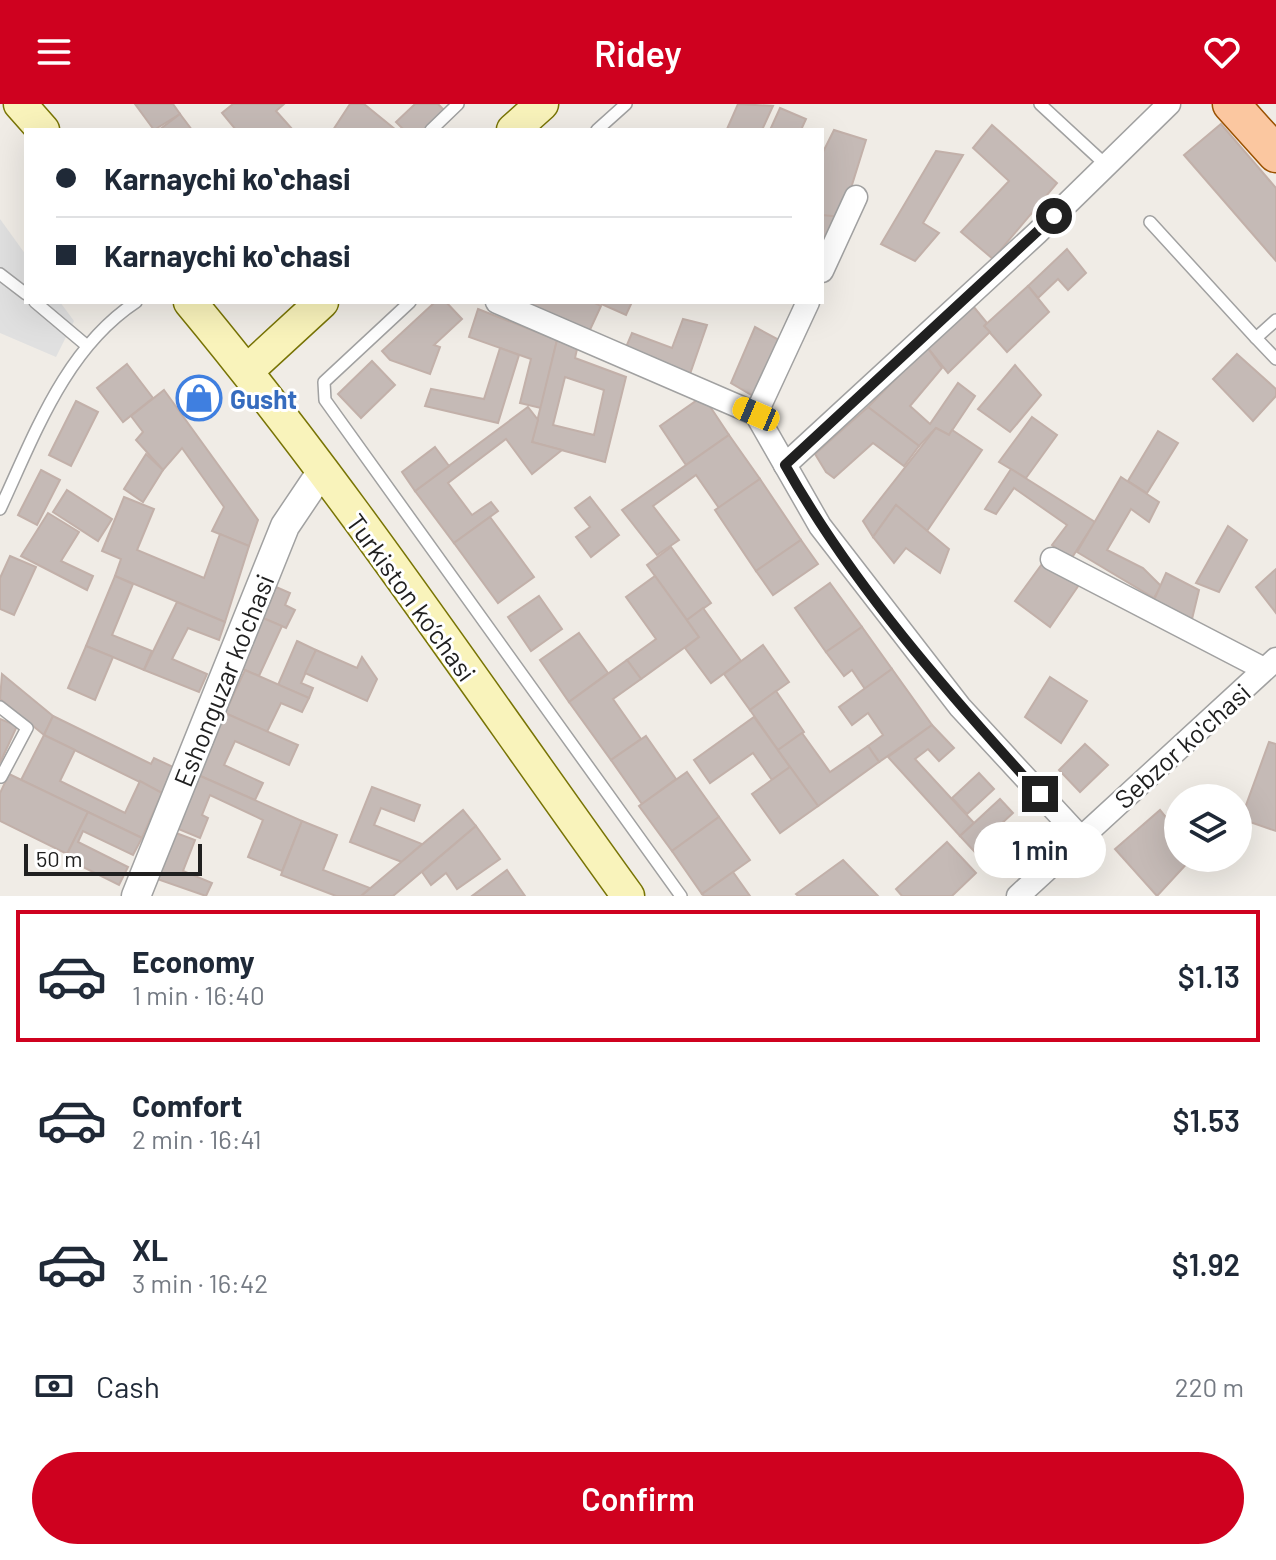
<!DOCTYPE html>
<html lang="en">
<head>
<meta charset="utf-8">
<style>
	:root { --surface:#fff; --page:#f2f2f3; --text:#1f2937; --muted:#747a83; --line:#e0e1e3; --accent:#cf011f }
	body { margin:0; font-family:Barlow,sans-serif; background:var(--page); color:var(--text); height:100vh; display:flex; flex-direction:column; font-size:30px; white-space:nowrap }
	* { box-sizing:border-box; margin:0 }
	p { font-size:26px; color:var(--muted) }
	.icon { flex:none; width:44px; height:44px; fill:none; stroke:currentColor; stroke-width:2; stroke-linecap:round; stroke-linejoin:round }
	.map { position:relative; height:792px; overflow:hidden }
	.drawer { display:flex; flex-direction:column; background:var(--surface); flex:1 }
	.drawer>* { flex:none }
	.banner { position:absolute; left:24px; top:24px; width:800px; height:176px; border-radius:0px; box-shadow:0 8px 32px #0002; display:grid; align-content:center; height:176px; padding:0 32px; background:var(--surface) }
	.buttons { position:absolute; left:1164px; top:680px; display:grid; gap:16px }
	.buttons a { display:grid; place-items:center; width:88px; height:88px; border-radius:50%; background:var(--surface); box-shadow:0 8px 32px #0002; font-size:40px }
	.scale { position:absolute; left:24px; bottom:20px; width:178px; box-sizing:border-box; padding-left:8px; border:4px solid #202020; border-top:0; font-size:22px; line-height:28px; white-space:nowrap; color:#202020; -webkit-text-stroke:6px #fff; paint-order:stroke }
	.end { position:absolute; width:36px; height:36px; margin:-18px; border:10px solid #202020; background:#fff; box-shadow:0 0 0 4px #fff }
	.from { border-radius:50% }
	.bubble { position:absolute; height:56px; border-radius:28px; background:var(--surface); box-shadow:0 8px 32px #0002; font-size:26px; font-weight:600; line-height:56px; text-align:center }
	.car { position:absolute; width:24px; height:48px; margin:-24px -12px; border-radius:10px; box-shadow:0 0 6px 2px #0007; background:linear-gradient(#f5c518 24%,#345 0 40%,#f5c518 0 76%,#345 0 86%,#f5c518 0) }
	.banner b { display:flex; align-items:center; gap:28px; height:76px; font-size:30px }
	.banner b+b { border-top:2px solid var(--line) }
	.banner i { width:20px; height:20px; background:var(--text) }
	ul { padding:14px 0 0; list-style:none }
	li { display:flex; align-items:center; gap:24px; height:132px; margin:0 16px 12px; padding:0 16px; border:4px solid transparent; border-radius:0px }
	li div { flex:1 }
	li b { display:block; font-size:30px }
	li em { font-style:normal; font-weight:600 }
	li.current { border-color:var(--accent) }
	li>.icon { width:72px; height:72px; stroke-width:1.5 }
	.pay { display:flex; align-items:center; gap:20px; height:88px; padding:0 32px; font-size:30px }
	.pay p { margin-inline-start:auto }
	.action { display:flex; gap:16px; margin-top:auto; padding:16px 32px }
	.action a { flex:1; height:92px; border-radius:48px; background:var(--accent); color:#fff; font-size:32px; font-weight:600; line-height:92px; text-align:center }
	header { display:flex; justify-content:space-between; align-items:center; height:104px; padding:0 32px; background:var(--accent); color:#fff; font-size:36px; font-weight:600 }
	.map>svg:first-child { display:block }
	.parking { fill:#e0e0e0 }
	.building { fill:#c5bab6; stroke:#c2b0a9; stroke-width:2; fill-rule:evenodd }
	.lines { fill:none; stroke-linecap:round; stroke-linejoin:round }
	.service-casing { stroke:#a1a1a1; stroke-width:14 }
	.minor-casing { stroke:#a1a1a1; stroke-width:25 }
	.tertiary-casing { stroke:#a1a1a1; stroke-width:31 }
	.secondary-casing { stroke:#787405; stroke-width:35 }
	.primary-casing { stroke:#9b5101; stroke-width:39 }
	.service { stroke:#fff; stroke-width:11 }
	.minor { stroke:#fff; stroke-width:22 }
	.tertiary { stroke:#fff; stroke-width:28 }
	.secondary { stroke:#f9f3bb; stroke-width:32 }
	.primary { stroke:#fbc7a0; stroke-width:36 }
	.route { stroke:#202020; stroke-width:10 }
	.labels { text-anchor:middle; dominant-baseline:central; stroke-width:6; stroke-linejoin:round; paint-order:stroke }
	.shop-label { font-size:26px; font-weight:bold; fill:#366cbe; stroke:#fff; text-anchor:start }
	.street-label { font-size:26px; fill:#202020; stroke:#fff }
</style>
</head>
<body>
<header><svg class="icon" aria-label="menu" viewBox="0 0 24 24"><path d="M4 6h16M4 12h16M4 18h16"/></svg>Ridey<svg class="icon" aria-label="heart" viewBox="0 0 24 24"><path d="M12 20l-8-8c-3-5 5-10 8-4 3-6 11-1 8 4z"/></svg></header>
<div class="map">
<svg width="1276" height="792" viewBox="0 0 1276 792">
	<rect width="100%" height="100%" fill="#f0ece6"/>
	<polygon class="parking" points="0,115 26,151 26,198 60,198 74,217 56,253 0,229"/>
	<g class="building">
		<polygon points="135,0 173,0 180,10 154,26"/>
		<polygon points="233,0 284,0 276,7 293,26 236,26 222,9"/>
		<polygon points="350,0 364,0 396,26 333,26"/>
		<polygon points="415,0 438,0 445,7 425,26 404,26 396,18"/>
		<polygon points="738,0 773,2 762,26 727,25"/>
		<polygon points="780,4 806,15 801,26 770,26"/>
		<polygon points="180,10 192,26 159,26"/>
		<polygon points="1221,20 1276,84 1276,157 1184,51"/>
		<polygon points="992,21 1057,79 993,155 961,128 1009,77 973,44"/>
		<polygon points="834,26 866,36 842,113 822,112 822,50"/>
		<polygon points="936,47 963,51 923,119 939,129 915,157 881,140"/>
		<polygon points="822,111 842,113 822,157"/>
		<polygon points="1067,145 1086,169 1068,186 1058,175 1038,194 1028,182"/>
		<polygon points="1028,182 1049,208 1007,248 984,222"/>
		<polygon points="435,198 446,198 462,215 434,241 440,243 430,270 390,256 382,247"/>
		<polygon points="523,198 593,198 601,202 589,228"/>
		<polygon points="597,198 632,198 626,211"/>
		<polygon points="973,202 987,219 984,222 990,228 948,269 927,243"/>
		<polygon points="478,205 557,236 541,304 520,299 531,255 469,233"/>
		<polygon points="683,215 707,221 690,270 624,248 632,229 672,244"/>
		<polygon points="755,223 779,236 755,293 731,279"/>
		<path d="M557 236 577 245 575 254 626 273 605 358 532 338ZM565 273 604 286 594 331 553 321Z"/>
		<polygon points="927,243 942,264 910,302 930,320 958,279 975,292 949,331 936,324 919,342 868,303"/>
		<polygon points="500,244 519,251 498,319 425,302 431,285 484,295"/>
		<polygon points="1237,250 1276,285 1276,292 1253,317 1213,275"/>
		<polygon points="372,257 395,281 361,314 338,290"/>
		<polygon points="127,260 153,294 123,318 97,284"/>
		<polygon points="1015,261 1041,291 1010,328 978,305"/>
		<polygon points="164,286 258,416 249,442 212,427 224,403 182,344 163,366 136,336 143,328 131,312"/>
		<polygon points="703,292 729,331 686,361 660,322"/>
		<polygon points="76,297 98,308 71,362 49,351"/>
		<polygon points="528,303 538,316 532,338 562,346 532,370 506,335 448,379 472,411 491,398 498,407 454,439 415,387"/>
		<polygon points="868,303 919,342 904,362 873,339 834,374 826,368 815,350"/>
		<polygon points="1032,313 1057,331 1026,374 999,358"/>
		<polygon points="936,324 949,331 952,326 982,346 927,427 896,401 873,433 863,417"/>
		<polygon points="1158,327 1178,339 1147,389 1128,377"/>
		<polygon points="729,331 760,375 719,404 696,371 653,402 679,436 657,451 622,406"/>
		<polygon points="435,343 449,362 415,387 402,368"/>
		<polygon points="146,350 163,366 143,398 124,385"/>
		<polygon points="1011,365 1095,418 1071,455 1052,441 1067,421 1014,384 996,410 985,405"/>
		<polygon points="41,366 60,376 37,421 18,411"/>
		<polygon points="1121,373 1159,398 1149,418 1131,405 1107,446 1143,464 1161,482 1154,494 1077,448"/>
		<polygon points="760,375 801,436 756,467 715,406"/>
		<polygon points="67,386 112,415 98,437 53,408"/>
		<polygon points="124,393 154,405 137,446 204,474 220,430 249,442 225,518 115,472 121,455 102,447"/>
		<polygon points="590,393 619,431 591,453 576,433 590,423 575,404"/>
		<polygon points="896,401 949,445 940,469 906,444 894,459 873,433"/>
		<polygon points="48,409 79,428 61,457 93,472 87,486 21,452"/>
		<polygon points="490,413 534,473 498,499 454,439"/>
		<polygon points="1228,422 1247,436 1219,488 1196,479"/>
		<polygon points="801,436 818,460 773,491 756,467"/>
		<polygon points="671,443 711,499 687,516 647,461"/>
		<polygon points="10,452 36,463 14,511 0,505 0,474"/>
		<polygon points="1042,460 1081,478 1050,523 1015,497"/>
		<polygon points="1276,465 1276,509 1256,483"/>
		<polygon points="1166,469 1199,486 1192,515 1154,496"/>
		<polygon points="115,472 133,480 112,531 152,547 144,566 86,542"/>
		<polygon points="655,472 699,533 641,575 627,556 656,535 626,493"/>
		<polygon points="830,479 862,523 826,548 795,504"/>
		<polygon points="276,483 290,489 285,501 295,506 286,524 263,514"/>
		<polygon points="539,492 562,525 531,547 508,513"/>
		<polygon points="177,498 225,518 219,536 188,524 172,555 207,570 199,588 144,566"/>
		<polygon points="703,504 741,557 711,579 685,544 699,533 687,516"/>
		<polygon points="263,514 282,522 259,572 240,564"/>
		<polygon points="862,523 892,565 865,585 852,566 844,572 826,548"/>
		<polygon points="579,529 608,569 569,598 540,556"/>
		<polygon points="297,537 316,546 301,579 313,584 309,594 278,581"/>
		<polygon points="763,541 789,578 750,606 724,570"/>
		<polygon points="86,542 113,553 95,596 68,584"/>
		<polygon points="316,546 357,564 362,553 377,575 367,597 305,569"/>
		<polygon points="627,556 641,575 613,595 641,635 611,656 569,598"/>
		<polygon points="892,565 932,621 879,658 868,642 883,631 868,609 852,621 839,603"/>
		<polygon points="245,566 309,594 302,608 281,599 267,628 225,609"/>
		<polygon points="2,570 53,612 44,631 0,595"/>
		<polygon points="1050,573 1087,597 1061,639 1025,613"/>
		<polygon points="776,587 804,628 778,646 750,606"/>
		<polygon points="225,609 298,641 289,661 235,637 224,661 263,679 255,696 198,671"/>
		<polygon points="53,612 151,660 154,654 173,663 162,689 44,631"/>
		<polygon points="754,613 790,663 772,676 753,649 710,679 694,656"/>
		<polygon points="0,615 17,622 0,659"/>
		<polygon points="932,621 954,644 939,657 928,645 915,655 974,719 960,732 888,653"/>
		<polygon points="802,629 830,668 868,642 879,658 818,702 778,646"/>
		<polygon points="44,631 75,646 60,677 125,709 140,677 162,689 142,734 21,676"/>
		<polygon points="646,632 676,675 642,700 611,656"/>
		<polygon points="1269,638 1276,640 1276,727 1241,715"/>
		<polygon points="1085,640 1108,661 1080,688 1059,666"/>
		<polygon points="790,663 818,702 780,729 752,690"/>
		<polygon points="687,668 719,713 672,747 639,702"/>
		<polygon points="979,669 994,685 967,710 952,694"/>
		<polygon points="9,670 88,708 67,750 0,717 0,689"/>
		<polygon points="198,671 302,717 282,767 248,753 263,716 210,691 202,711 208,714 200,734 176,724"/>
		<polygon points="372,683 420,701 414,717 381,704 374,721 422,740 402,758 350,738"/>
		<polygon points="1000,695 1013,709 1000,721 1014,736 987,761 960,732"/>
		<polygon points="463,706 476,722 393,792 361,792"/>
		<polygon points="1160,706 1178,728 1178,754 1192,754 1157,792 1115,745"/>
		<polygon points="88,708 142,734 133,751 83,727 78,738 128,763 119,781 65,754"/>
		<polygon points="719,713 750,756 702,790 672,747"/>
		<polygon points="302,717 337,731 323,766 370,784 361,792 336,792 281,771"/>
		<polygon points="476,722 500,755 457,785 446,769 431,781 422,768"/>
		<polygon points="176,729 195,736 183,767 212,779 206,792 157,775"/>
		<polygon points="947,738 976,769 952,792 902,792 896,785"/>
		<polygon points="843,756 878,792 798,792 796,790"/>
		<polygon points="507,766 525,792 472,792"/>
		<polygon points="733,768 750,792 704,792 702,790"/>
	</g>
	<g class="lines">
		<g class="service-casing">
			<g id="service">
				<polyline points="1040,0 1106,61"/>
				<polyline points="431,26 458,0"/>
				<polyline points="597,26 626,0"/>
				<polyline points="1150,118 1256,234 1276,216"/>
				<polyline points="0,170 26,190"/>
				<polyline points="35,198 86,241"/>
				<polyline points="410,198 324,278 325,296 681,792"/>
				<polyline points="1256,234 1276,255"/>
				<path d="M0 405C35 330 65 245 136 198"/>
				<polyline points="0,603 27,624 1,673"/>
			</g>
		</g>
		<g class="minor-casing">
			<g id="minor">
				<polyline points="822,167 856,93"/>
				<polyline points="497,198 756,310 820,422 960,603 1081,734"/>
				<polyline points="756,310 808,198"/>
				<polyline points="785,361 1037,129 1169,0"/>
				<polyline points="1052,455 1264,565"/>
				<polyline points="1018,792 1276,555"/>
			</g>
		</g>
		<g class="tertiary-casing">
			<polyline id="tertiary" points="136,792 285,422 322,367"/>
		</g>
		<g class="secondary-casing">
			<g id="secondary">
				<polyline points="20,0 43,26"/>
				<polyline points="513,26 542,0"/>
				<path d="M190 198C347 387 484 593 628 792"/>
				<polyline points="247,267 322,198"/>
			</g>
		</g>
		<g class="primary-casing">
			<polyline id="primary" points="1231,0 1276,50"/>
		</g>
		<use href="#service" class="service"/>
		<use href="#minor" class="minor"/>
		<use href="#tertiary" class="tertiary"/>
		<use href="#secondary" class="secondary"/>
		<use href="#primary" class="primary"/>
	</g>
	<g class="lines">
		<path class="route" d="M1040 690C947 588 853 482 785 361L1054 112"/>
	</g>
	<defs>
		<g id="shop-ring" transform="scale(2.3)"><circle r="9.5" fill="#fff" stroke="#3f7fe0" stroke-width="1.5"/><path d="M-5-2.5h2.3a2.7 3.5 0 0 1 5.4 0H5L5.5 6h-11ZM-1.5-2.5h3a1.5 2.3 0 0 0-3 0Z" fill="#3f7fe0"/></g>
	</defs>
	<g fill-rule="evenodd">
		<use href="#shop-ring" x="199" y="294"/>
	</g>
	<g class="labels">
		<g class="shop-label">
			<text x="230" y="294">Gusht</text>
		</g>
		<g class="street-label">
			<text transform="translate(412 493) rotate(54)">Turkiston ko’chasi</text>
			<text transform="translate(223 576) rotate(-68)">Eshonguzar ko'chasi</text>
			<text transform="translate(1182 641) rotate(-42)">Sebzor ko'chasi</text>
		</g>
	</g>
</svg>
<div class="buttons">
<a><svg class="icon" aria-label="layers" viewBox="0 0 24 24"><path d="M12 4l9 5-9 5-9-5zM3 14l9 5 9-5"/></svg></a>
</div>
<div class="scale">50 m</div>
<i class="end from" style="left:1054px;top:112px"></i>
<i class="end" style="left:1040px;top:690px"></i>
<div class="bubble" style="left:974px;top:718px;width:132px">1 min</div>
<i class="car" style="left:756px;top:310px;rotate:293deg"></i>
<div class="banner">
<b><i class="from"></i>Karnaychi koʻchasi</b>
<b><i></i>Karnaychi koʻchasi</b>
</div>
</div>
<section class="drawer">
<ul>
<li class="current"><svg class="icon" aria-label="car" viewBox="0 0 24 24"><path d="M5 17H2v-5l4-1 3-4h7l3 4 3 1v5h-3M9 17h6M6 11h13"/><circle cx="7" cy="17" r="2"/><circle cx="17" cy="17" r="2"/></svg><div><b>Economy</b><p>1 min · 16:40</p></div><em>$1.13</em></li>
<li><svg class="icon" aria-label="car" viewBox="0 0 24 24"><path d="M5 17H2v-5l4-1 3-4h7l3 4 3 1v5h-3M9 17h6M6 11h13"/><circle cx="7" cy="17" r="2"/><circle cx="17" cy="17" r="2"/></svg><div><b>Comfort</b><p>2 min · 16:41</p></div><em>$1.53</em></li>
<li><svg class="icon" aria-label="car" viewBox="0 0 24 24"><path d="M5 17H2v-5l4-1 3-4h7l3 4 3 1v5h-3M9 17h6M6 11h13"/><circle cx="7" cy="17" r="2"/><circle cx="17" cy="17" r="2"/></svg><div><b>XL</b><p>3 min · 16:42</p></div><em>$1.92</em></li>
</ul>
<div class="pay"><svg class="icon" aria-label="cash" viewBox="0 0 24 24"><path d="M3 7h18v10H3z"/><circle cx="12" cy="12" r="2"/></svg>Cash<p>220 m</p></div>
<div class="action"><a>Confirm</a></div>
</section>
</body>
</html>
